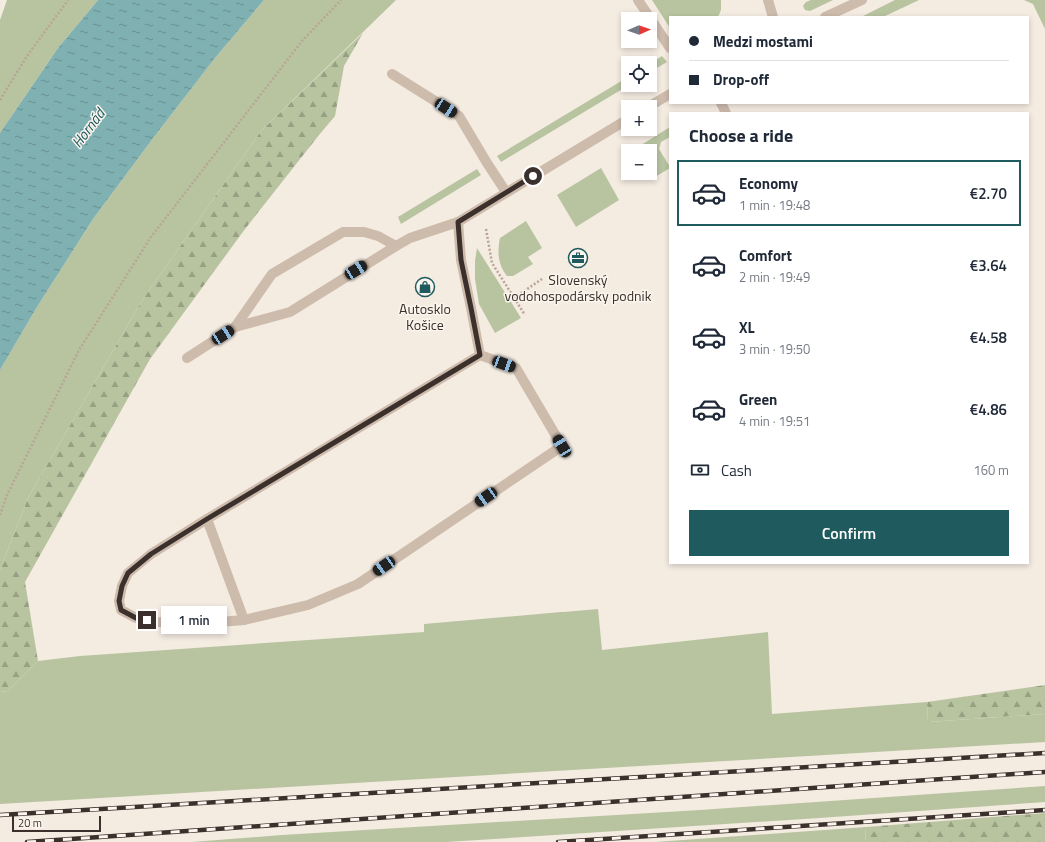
<!DOCTYPE html>
<html lang="en">
<head>
<meta charset="utf-8">
<style>
	:root { --surface:#fff; --page:#f6f6f7; --text:#1f2937; --muted:#747a83; --line:#e0e1e3; --accent:#1f5a5e }
	body { margin:0; font-family:"Titillium Web",sans-serif; background:var(--page); color:var(--text); height:100vh; display:flex; flex-direction:column; font-size:15px; white-space:nowrap }
	* { box-sizing:border-box; margin:0 }
	p { font-size:13px; color:var(--muted) }
	.icon { flex:none; width:22px; height:22px; fill:none; stroke:currentColor; stroke-width:2; stroke-linecap:round; stroke-linejoin:round }
	.map { position:relative; flex:1; overflow:hidden }
	.drawer { position:absolute; left:669px; top:112px; width:360px; height:452px; display:flex; flex-direction:column; background:var(--surface); border-radius:0px; box-shadow:0 2px 6px #0003 }
	.drawer>* { flex:none }
	.top-card { position:absolute; left:669px; top:16px; width:360px; height:88px; border-radius:0px; box-shadow:0 2px 6px #0003; display:grid; align-content:center; height:88px; padding:0 20px; background:var(--surface) }
	.needle { width:26px; rotate:88deg }
	.tools { position:absolute; left:621px; top:12px; display:grid; gap:8px }
	.tools a { display:grid; place-items:center; width:36px; height:36px; border-radius:0px; background:var(--surface); box-shadow:0 2px 6px #0003; font-size:20px }
	.scale { position:absolute; left:12px; bottom:10px; width:89px; box-sizing:border-box; padding-left:4px; border:2px solid #3b302b; border-top:0; font-size:11px; line-height:14px; white-space:nowrap; color:#3b302b; -webkit-text-stroke:3px #fbf5ee; paint-order:stroke }
	.end { position:absolute; width:18px; height:18px; margin:-9px; border:5px solid #3b302b; background:#fff; box-shadow:0 0 0 2px #fff }
	.from { border-radius:50% }
	.bubble { position:absolute; height:28px; border-radius:0px; background:var(--surface); box-shadow:0 2px 6px #0003; font-size:13px; font-weight:600; line-height:28px; text-align:center }
	.car { position:absolute; width:12px; height:24px; margin:-12px -6px; border-radius:5px; box-shadow:0 0 3px 1px #0007; background:linear-gradient(#222 24%,#8ab4d8 0 40%,#222 0 76%,#8ab4d8 0 86%,#222 0) }
	.top-card b { display:flex; align-items:center; gap:14px; height:38px; font-size:15px }
	.top-card b+b { border-top:1px solid var(--line) }
	.top-card i { width:10px; height:10px; background:var(--text) }
	ul { padding:0; list-style:none }
	li { display:flex; align-items:center; gap:12px; height:66px; margin:0 8px 6px; padding:0 12px; border:2px solid transparent; border-radius:0px }
	li div { flex:1 }
	li b { display:block; font-size:15px }
	li em { font-style:normal; font-weight:600 }
	li.selected { border-color:var(--accent) }
	li>.icon { width:36px; height:36px; stroke-width:1.5 }
	h2 { padding:0 20px; font-size:18px; line-height:48px }
	.pay { display:flex; align-items:center; gap:10px; height:44px; padding:0 20px; font-size:15px }
	.pay p { margin-inline-start:auto }
	.cta { display:flex; gap:8px; margin-top:auto; padding:8px 20px }
	.cta a { flex:1; height:46px; border-radius:0px; background:var(--accent); color:#fff; font-size:16px; font-weight:600; line-height:46px; text-align:center }
	.map>svg:first-child { display:block }
	.green { fill:#b8c4a0 }
	.forest { fill:url(#forest-firs) }
	.water { fill:url(#water-ripples) }
	.lines { fill:none; stroke-linecap:round; stroke-linejoin:round }
	.path { stroke:#b9a596; stroke-width:2.5; stroke-dasharray:2 2; stroke-linecap:butt }
	.service { stroke:#cdbbac; stroke-width:10 }
	.minor { stroke:#cdbbac; stroke-width:10 }
	.rail-casing { stroke:#3b302b; stroke-width:4.5 }
	.rail { stroke:#fbf5ee; stroke-width:3; stroke-dasharray:9; stroke-linecap:butt }
	.route { stroke:#3b302b; stroke-width:5 }
	.labels { text-anchor:middle; dominant-baseline:central; stroke-width:3; stroke-linejoin:round; paint-order:stroke }
	.poi-label { font-size:14px; fill:#3b302b; stroke:#fbf5ee }
	.water-label { font-size:15px; font-style:italic; fill:#1f5a5e; stroke:#fbf5ee }
</style>
</head>
<body>
<div class="map">
<svg width="1045" height="842" viewBox="0 0 1045 842">
	<defs>
		<pattern id="forest-firs" width="22" height="20" patternUnits="userSpaceOnUse"><rect width="22" height="20" fill="#b8c4a0"/><path d="M5 1l3.5 6h-7zM16 11l3.5 6h-7z" fill="#97a083"/></pattern>
		<pattern id="water-ripples" width="26" height="14" patternUnits="userSpaceOnUse"><rect width="26" height="14" fill="#7fb0b2"/><path d="M2 4q2-2 4 0t4 0M15 11q2-2 4 0t4 0" fill="none" stroke="#699091"/></pattern>
	</defs>
	<rect width="100%" height="100%" fill="#f4ebe1"/>
	<g class="green">
		<polygon points="7,0 98,0 58,48 0,133 0,20"/>
		<polygon points="264,0 396,0 261,131 141,302 28,498 0,570 0,370 37,307 93,219 154,137 215,58"/>
		<polygon points="652,0 721,0 721,10 718,17 670,17 670,28"/>
		<polygon points="811,0 833,0 810,11 805,10 803,6 806,2"/>
		<polygon points="895,0 919,0 883,17 861,17"/>
		<polygon points="1024,0 1045,0 1045,29 1033,4"/>
		<polygon points="662,56 667,62 650,72 650,64"/>
		<polygon points="628,77 628,85 629,85 501,162 497,156"/>
		<polygon points="670,127 670,137 661,142 659,149 670,167 670,168 655,177 650,168 650,151 640,151 638,147"/>
		<polygon points="601,168 619,200 576,227 557,195"/>
		<polygon points="477,169 481,175 401,224 398,217"/>
		<path d="M526 221 542 248 528 257 533 264 513 276H507C498 265 497 252 500 238Z"/>
		<polygon points="477,248 521,318 495,333 479,304 475,279 475,261"/>
		<polygon points="598,609 602,650 768,632 772,714 927,702 928,722 1045,714 1045,742 0,804 0,692 8,691 38,661 80,656 424,632 424,624 561,612 564,612"/>
		<polygon points="1045,786 1045,802 819,818 446,842 192,842 282,835 700,810"/>
		<polygon points="866,827 865,842 655,842"/>
	</g>
	<g class="forest">
		<polygon points="363,33 344,66 335,116 319,135 245,229 150,359 25,582 38,661 8,691 0,692 0,570 28,498 141,302 261,131"/>
		<polygon points="1045,685 1045,714 928,722 927,702"/>
		<polygon points="1045,813 1045,842 865,842 866,827"/>
	</g>
	<polygon class="water" points="98,0 264,0 215,58 154,137 93,219 37,307 0,370 0,133 58,48"/>
	<g class="lines">
		<g class="path">
			<polyline points="0,100 27,56 68,0"/>
			<polyline points="486,229 492,263 525,315"/>
			<polyline points="514,298 542,279"/>
			<polyline points="0,515 7,495 79,350 151,237 302,41 341,0"/>
		</g>
		<g class="service">
			<polyline points="638,0 670,48"/>
			<polyline points="768,0 773,17"/>
			<polyline points="392,74 459,116 487,163 506,192"/>
			<polyline points="721,103 726,113"/>
			<polyline points="235,327 272,274 343,232 364,232 378,236 396,246"/>
			<polyline points="187,358 235,327 290,312 396,246 410,238 458,222 461,260 471,308 480,355 207,519 244,620 308,605 358,584 562,446 516,368 480,355"/>
			<polyline points="207,519 151,554 128,573 122,586 119,601 121,610 136,618 157,622 195,624 244,620"/>
		</g>
		<g class="minor">
			<polyline points="825,17 862,0"/>
			<polyline points="648,107 670,94"/>
			<polyline points="458,222 628,119"/>
		</g>
		<g class="rail-casing">
			<g id="rail">
				<polyline points="0,815 1045,753"/>
				<polyline points="27,842 1045,772"/>
				<polyline points="558,842 1045,810"/>
			</g>
		</g>
		<use href="#rail" class="rail"/>
	</g>
	<g class="lines">
		<polyline class="route" points="147,620 136,618 121,610 119,601 122,586 128,573 151,554 207,519 480,355 471,308 461,260 458,222 533,176"/>
	</g>
	<defs>
		<g id="office-ring" transform="scale(1)"><circle r="9.5" fill="#fbf5ee" stroke="#1f5a5e" stroke-width="1.5"/><path d="M-6-3h4V-5.5h4V-3h4V5H-6ZM-1-4.5V-3h2v-1.5ZM-6 0V1H6V0Z" fill="#1f5a5e"/></g>
		<g id="shop-ring" transform="scale(1)"><circle r="9.5" fill="#fbf5ee" stroke="#1f5a5e" stroke-width="1.5"/><path d="M-5-2.5h2.3a2.7 3.5 0 0 1 5.4 0H5L5.5 6h-11ZM-1.5-2.5h3a1.5 2.3 0 0 0-3 0Z" fill="#1f5a5e"/></g>
	</defs>
	<g fill-rule="evenodd">
		<use href="#office-ring" x="578" y="258"/>
		<use href="#shop-ring" x="425" y="287"/>
	</g>
	<g class="labels">
		<g class="poi-label">
			<text x="578" y="279">Slovenský<tspan x="578" dy="16">vodohospodársky podnik</tspan></text>
			<text x="425" y="308">Autosklo<tspan x="425" dy="16">Košice</tspan></text>
		</g>
		<g class="water-label">
			<text transform="translate(88 128) rotate(-53)">Hornád</text>
		</g>
	</g>
</svg>
<div class="tools">
<a><svg class="needle" viewBox="-14 -14 28 28"><path d="M0-13l5 13h-10z" fill="#e53935"/><path d="M0 13l5-13h-10z" fill="#747a83"/></svg></a>
<a><svg class="icon" aria-label="locate" viewBox="0 0 24 24"><circle cx="12" cy="12" r="6"/><path d="M12 2v4M12 18v4M2 12h4M18 12h4"/></svg></a>
<a>+</a>
<a>−</a>
</div>
<div class="scale">20 m</div>
<i class="end from" style="left:533px;top:176px"></i>
<i class="end" style="left:147px;top:620px"></i>
<div class="bubble" style="left:161px;top:606px;width:66px">1 min</div>
<i class="car" style="left:446px;top:108px;rotate:123deg"></i>
<i class="car" style="left:356px;top:270px;rotate:58deg"></i>
<i class="car" style="left:223px;top:335px;rotate:57deg"></i>
<i class="car" style="left:504px;top:364px;rotate:110deg"></i>
<i class="car" style="left:562px;top:446px;rotate:329deg"></i>
<i class="car" style="left:486px;top:497px;rotate:236deg"></i>
<i class="car" style="left:384px;top:566px;rotate:236deg"></i>
<div class="top-card">
<b><i class="from"></i>Medzi mostami</b>
<b><i></i>Drop-off</b>
</div>
<section class="drawer">
<h2>Choose a ride</h2>
<ul>
<li class="selected"><svg class="icon" aria-label="car" viewBox="0 0 24 24"><path d="M5 17H2v-5l4-1 3-4h7l3 4 3 1v5h-3M9 17h6M6 11h13"/><circle cx="7" cy="17" r="2"/><circle cx="17" cy="17" r="2"/></svg><div><b>Economy</b><p>1 min · 19:48</p></div><em>€2.70</em></li>
<li><svg class="icon" aria-label="car" viewBox="0 0 24 24"><path d="M5 17H2v-5l4-1 3-4h7l3 4 3 1v5h-3M9 17h6M6 11h13"/><circle cx="7" cy="17" r="2"/><circle cx="17" cy="17" r="2"/></svg><div><b>Comfort</b><p>2 min · 19:49</p></div><em>€3.64</em></li>
<li><svg class="icon" aria-label="car" viewBox="0 0 24 24"><path d="M5 17H2v-5l4-1 3-4h7l3 4 3 1v5h-3M9 17h6M6 11h13"/><circle cx="7" cy="17" r="2"/><circle cx="17" cy="17" r="2"/></svg><div><b>XL</b><p>3 min · 19:50</p></div><em>€4.58</em></li>
<li><svg class="icon" aria-label="car" viewBox="0 0 24 24"><path d="M5 17H2v-5l4-1 3-4h7l3 4 3 1v5h-3M9 17h6M6 11h13"/><circle cx="7" cy="17" r="2"/><circle cx="17" cy="17" r="2"/></svg><div><b>Green</b><p>4 min · 19:51</p></div><em>€4.86</em></li>
</ul>
<div class="pay"><svg class="icon" aria-label="cash" viewBox="0 0 24 24"><path d="M3 7h18v10H3z"/><circle cx="12" cy="12" r="2"/></svg>Cash<p>160 m</p></div>
<div class="cta"><a>Confirm</a></div>
</section>
</div>
</body>
</html>
